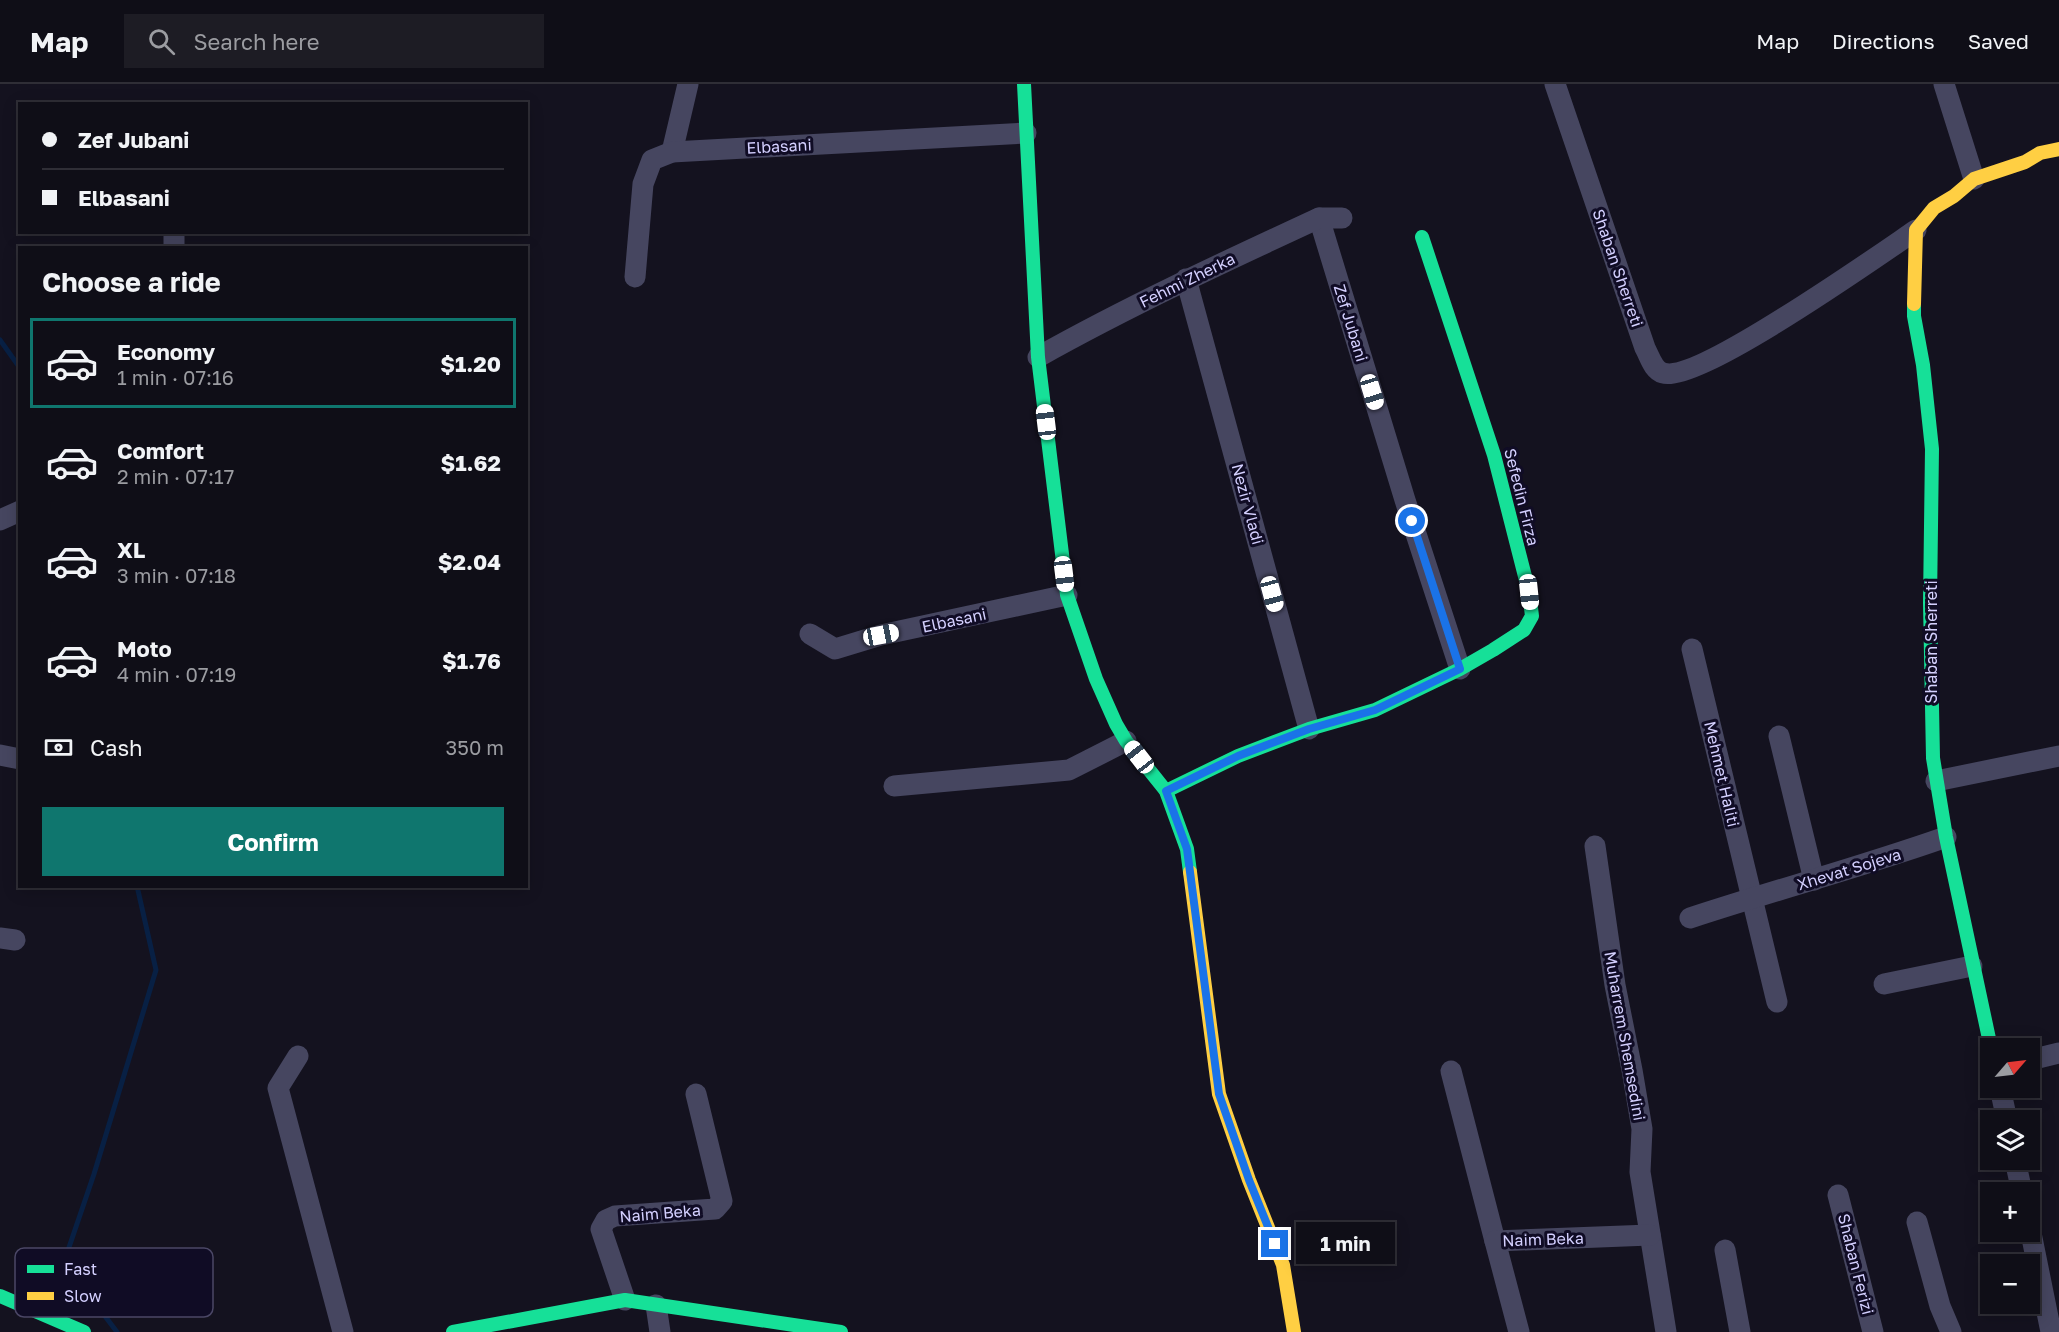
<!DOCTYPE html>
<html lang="en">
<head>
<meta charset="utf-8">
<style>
	:root { --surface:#0f0e17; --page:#1d1c24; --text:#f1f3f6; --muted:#9b9ca1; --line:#2f2e36; --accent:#0f766e }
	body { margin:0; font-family:"Golos Text",sans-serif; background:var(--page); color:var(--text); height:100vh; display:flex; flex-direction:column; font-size:22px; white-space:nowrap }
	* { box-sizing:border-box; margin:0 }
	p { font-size:20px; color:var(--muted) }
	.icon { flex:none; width:33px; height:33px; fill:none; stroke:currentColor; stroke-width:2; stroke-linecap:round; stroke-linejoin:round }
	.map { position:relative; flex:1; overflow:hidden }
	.details { position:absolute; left:18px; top:162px; width:510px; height:642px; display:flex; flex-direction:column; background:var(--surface); border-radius:0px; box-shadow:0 3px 15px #0003,0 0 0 2px var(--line) }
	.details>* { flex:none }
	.guide { position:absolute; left:18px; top:18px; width:510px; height:132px; border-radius:0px; box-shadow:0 3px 15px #0003,0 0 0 2px var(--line); display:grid; align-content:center; height:132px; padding:0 24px; background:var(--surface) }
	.needle { width:39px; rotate:62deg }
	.fabs { position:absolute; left:1980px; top:954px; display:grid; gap:12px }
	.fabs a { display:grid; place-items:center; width:60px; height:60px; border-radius:0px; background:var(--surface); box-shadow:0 3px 15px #0003,0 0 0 2px var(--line); font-size:30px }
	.end { position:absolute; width:27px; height:27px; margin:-14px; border:8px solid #1a73e8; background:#fff; box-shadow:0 0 0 3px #fff }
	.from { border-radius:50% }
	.bubble { position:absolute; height:42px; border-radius:0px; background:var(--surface); box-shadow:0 3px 15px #0003,0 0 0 2px var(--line); font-size:20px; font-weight:700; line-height:42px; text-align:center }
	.car { position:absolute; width:18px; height:36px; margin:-18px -9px; border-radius:8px; box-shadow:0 0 4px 2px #0007; background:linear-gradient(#fff 24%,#345 0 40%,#fff 0 76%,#345 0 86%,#fff 0) }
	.guide b { display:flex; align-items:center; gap:21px; height:57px; font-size:22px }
	.guide b+b { border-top:2px solid var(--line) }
	.guide i { width:15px; height:15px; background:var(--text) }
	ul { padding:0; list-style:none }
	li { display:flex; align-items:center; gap:18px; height:90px; margin:0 12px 9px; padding:0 12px; border:3px solid transparent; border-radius:0px }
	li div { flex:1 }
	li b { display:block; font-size:22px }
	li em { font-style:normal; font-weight:700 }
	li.active { border-color:var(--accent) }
	li>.icon { width:54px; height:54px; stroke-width:1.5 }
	h2 { padding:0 24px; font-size:27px; line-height:72px }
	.pay { display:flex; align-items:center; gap:15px; height:66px; padding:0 24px; font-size:22px }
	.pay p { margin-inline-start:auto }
	.action { display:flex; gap:12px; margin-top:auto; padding:12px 24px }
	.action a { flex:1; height:69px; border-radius:0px; background:var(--accent); color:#fff; font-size:24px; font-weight:700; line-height:69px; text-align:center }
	header { display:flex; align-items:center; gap:36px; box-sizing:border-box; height:84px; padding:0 30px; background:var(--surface); border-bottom:2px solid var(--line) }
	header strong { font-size:28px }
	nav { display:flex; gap:33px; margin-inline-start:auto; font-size:21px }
	.search { width:420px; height:54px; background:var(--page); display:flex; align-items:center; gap:15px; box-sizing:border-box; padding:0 21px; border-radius:0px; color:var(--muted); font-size:22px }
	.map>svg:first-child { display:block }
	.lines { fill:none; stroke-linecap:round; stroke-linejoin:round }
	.stream { stroke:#082044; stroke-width:5 }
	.street { stroke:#464660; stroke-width:21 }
	.fast { stroke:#16e098; stroke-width:14 }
	.slow { stroke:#ffcf43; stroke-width:14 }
	.route { stroke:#1a73e8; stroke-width:8 }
	.labels { text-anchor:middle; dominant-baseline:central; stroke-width:6; stroke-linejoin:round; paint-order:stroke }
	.street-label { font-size:16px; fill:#d4d0ff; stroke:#100c25 }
	.key { fill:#100c25; stroke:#4b4766; stroke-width:1.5 }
	.key-label { font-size:16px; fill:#d4d0ff }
</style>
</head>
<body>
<header>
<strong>Map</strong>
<div class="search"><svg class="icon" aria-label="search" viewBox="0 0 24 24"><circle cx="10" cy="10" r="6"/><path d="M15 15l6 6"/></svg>Search here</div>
<nav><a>Map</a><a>Directions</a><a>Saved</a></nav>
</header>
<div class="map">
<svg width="2059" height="1248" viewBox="0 0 2059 1248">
	<rect width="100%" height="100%" fill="#14121f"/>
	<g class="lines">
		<g class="stream">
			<polyline points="0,256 20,284"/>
			<polyline points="117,1248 64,1178 94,1090 156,886 137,802"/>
		</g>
		<g class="street">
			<path d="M1555 0 1645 264C1650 273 1653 286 1663 289 1697 300 1879 171 1916 146"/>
			<polyline points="1944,0 1974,95"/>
			<polyline points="672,68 688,0"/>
			<polyline points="1319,134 1405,416 1460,585"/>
			<polyline points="174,164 174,148"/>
			<polyline points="635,193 643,100 652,76 672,68 1026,49"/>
			<polyline points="1186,195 1309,645"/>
			<path d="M1038 273C1129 222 1224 178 1319 134H1342"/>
			<polyline points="0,436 20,427"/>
			<polyline points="810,550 835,565 881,551 1067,511"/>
			<polyline points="1692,565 1777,918"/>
			<polyline points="1779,652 1814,796"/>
			<polyline points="0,671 20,675"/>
			<polyline points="1936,697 2059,672"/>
			<polyline points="894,702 1069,686 1126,657"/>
			<polyline points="1595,762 1615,901 1632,986 1642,1045 1640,1088 1666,1248"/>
			<path d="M1690 834C1775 806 1861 783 1946 753"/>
			<polyline points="0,854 15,856"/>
			<polyline points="1884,900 1972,882"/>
			<polyline points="298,972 278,1004 343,1248"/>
			<polyline points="2030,976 2059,969"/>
			<polyline points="1451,987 1495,1157"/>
			<polyline points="2000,1004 2007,1036"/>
			<polyline points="2015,1076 2022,1108"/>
			<polyline points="1838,1111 1873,1248"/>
			<polyline points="1917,1138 1940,1222 1951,1248"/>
			<polyline points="2030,1144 2051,1248"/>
			<polyline points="1725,1166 1740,1248"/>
			<polyline points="625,1216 601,1145 606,1136 615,1132 715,1125 722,1117 696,1010"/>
			<polyline points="656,1221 660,1248"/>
			<polyline points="1519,1248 1495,1157 1650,1151"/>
		</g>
		<g class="fast">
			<polyline points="1024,0 1038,273 1067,511 1096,595 1116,640 1126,657 1166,707 1187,765 1190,788"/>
			<polyline points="1914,220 1914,232 1923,281 1932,365 1930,519 1933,674 1946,753 1991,964"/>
			<polyline points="1166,707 1238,672 1309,645 1375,626 1460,585 1493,566 1524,546 1532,532 1529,508 1494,371 1422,153"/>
			<polyline points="0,1212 84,1248"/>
			<polyline points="453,1248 625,1216 841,1248"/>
		</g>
		<g class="slow">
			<polyline points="1914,220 1916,146 1934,124 1954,112 1974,95 2025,78 2040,69 2059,65"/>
			<polyline points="1190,788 1219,1010 1249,1096 1283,1181 1294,1248"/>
		</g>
	</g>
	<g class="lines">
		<polyline class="route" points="1275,1160 1249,1096 1219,1010 1187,765 1166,707 1238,672 1309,645 1375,626 1460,585 1412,437"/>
	</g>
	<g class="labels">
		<g class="street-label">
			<text transform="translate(779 62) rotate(-3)">Elbasani</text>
			<text transform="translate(1618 184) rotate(71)">Shaban Sherreti</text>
			<text transform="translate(1187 196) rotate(-26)">Fehmi Zherka</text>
			<text transform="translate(1351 239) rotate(73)">Zef Jubani</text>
			<text transform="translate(1522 413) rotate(76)">Sefedin Firza</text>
			<text transform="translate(1248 420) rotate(75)">Nezir Vladi</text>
			<text transform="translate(954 536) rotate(-12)">Elbasani</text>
			<text transform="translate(1931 558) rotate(-90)">Shaban Sherreti</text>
			<text transform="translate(1722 690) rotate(77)">Mehmet Haliti</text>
			<text transform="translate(1849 785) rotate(-17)">Xhevat Sojeva</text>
			<text transform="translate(1625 952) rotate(80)">Muharrem Shemsedini</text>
			<text transform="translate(660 1129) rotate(-5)">Naim Beka</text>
			<text transform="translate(1543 1155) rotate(-2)">Naim Beka</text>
			<text transform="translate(1856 1180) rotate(76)">Shaban Ferizi</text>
		</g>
	</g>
	<rect x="15" y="1164" width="198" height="69" rx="9" class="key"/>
	<rect x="27" y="1181" width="27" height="8" fill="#16e098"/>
	<rect x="27" y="1208" width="27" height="8" fill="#ffcf43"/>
	<g class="key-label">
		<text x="64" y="1191">Fast</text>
		<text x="64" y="1218">Slow</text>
	</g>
</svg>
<div class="fabs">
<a><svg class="needle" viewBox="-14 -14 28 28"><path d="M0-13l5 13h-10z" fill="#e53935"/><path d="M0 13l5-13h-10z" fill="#9b9ca1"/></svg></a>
<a><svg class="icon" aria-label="layers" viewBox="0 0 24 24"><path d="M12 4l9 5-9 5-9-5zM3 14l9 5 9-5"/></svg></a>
<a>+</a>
<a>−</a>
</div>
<i class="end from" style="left:1412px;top:437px"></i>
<i class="end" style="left:1275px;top:1160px"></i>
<div class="bubble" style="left:1296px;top:1138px;width:99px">1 min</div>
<i class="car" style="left:1372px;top:308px;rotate:163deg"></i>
<i class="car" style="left:1046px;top:338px;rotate:353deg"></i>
<i class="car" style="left:1064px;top:490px;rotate:173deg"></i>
<i class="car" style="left:1529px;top:508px;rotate:174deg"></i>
<i class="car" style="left:1272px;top:510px;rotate:165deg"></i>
<i class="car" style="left:881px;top:551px;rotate:79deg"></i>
<i class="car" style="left:1139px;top:673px;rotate:322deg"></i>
<div class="guide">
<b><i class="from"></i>Zef Jubani</b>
<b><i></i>Elbasani</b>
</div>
<section class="details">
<h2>Choose a ride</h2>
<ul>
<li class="active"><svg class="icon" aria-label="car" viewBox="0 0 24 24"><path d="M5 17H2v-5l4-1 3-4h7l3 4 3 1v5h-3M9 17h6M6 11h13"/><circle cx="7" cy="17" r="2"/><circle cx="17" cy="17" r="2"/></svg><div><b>Economy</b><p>1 min · 07:16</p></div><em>$1.20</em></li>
<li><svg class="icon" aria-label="car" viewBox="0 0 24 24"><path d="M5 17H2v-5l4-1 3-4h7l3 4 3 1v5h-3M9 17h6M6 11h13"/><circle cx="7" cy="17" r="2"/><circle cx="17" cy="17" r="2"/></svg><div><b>Comfort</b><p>2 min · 07:17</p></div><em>$1.62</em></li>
<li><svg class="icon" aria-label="car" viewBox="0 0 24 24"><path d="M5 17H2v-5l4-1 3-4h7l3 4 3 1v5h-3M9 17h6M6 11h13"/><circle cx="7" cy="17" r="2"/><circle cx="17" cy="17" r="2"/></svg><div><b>XL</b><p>3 min · 07:18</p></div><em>$2.04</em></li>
<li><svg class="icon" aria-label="car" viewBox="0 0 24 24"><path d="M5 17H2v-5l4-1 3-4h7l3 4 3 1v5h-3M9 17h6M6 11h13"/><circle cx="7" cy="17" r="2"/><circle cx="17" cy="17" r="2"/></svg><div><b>Moto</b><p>4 min · 07:19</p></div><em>$1.76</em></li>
</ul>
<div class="pay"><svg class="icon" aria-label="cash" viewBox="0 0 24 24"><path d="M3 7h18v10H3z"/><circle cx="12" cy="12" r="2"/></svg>Cash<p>350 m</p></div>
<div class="action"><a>Confirm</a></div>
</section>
</div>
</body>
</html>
